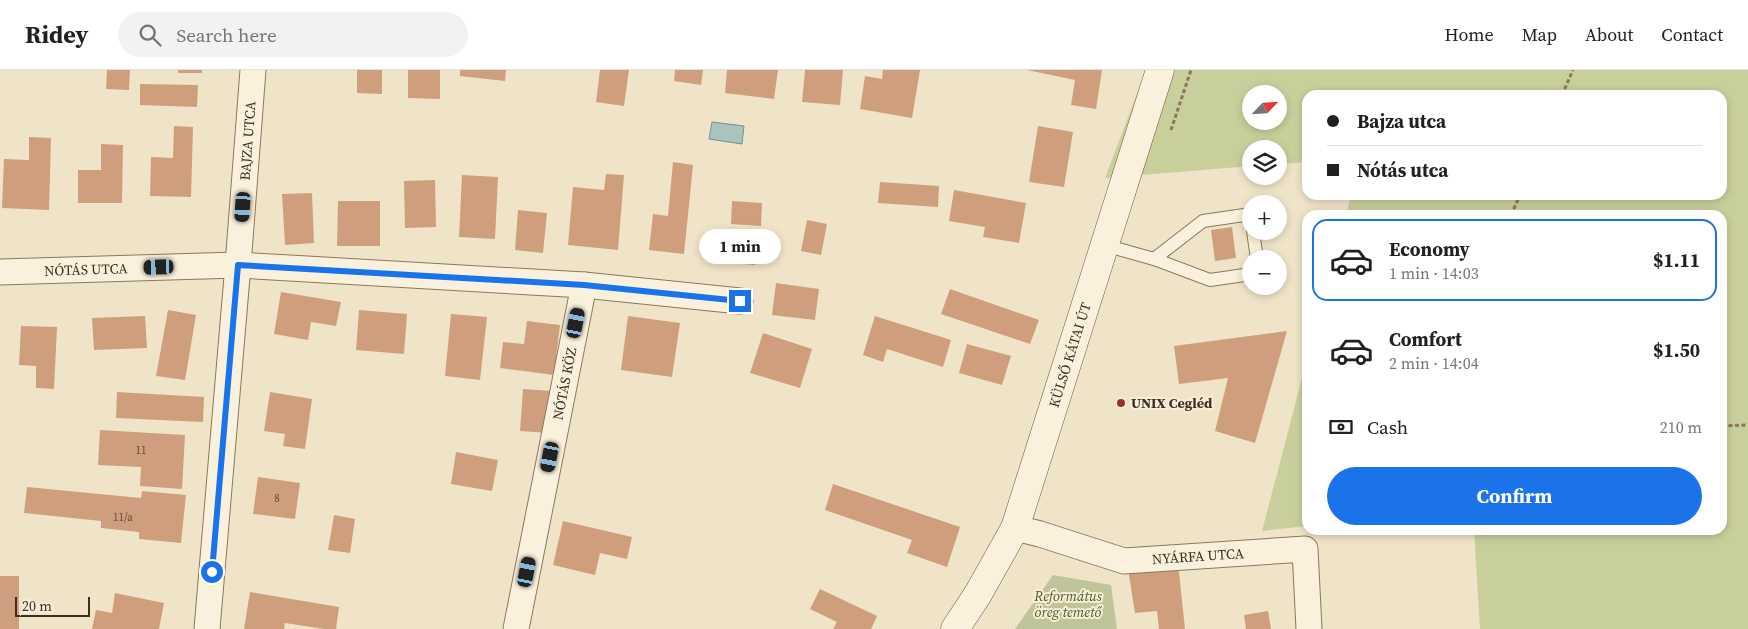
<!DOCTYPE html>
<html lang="en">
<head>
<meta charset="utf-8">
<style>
	:root { --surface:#fff; --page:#f2f2f2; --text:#202124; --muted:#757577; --line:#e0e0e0; --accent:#1a73e8 }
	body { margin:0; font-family:"Source Serif 4",serif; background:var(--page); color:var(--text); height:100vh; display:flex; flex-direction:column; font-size:19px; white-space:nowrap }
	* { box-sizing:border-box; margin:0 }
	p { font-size:16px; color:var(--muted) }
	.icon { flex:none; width:28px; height:28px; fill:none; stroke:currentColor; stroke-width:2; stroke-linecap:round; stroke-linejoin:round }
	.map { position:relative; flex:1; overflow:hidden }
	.details { position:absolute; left:1302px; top:140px; width:425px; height:325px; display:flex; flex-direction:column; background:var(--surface); border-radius:15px; box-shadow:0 2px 8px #0003 }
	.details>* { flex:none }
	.hud { position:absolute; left:1302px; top:20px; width:425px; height:110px; border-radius:15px; box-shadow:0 2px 8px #0003; display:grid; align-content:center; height:110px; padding:0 25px; background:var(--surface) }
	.needle { width:32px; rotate:65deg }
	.tools { position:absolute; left:1242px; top:15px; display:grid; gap:10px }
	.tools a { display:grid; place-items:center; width:45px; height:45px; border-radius:50%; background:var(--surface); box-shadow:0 2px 8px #0003; font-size:25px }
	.scale { position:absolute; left:15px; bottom:12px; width:75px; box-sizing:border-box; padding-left:5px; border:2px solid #3d2e20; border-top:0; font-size:14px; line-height:18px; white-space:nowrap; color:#3d2e20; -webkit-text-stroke:4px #f7eed8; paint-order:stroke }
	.end { position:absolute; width:22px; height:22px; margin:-11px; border:6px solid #1a73e8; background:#fff; box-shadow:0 0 0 2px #fff }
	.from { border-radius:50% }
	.bubble { position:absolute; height:35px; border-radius:18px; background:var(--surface); box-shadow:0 2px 8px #0003; font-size:16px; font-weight:700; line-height:35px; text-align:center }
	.car { position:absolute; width:15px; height:30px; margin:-15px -8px; border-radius:6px; box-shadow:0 0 4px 1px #0007; background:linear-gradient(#222 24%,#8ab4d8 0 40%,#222 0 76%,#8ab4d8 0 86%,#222 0) }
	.hud b { display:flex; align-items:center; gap:18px; height:48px; font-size:19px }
	.hud b+b { border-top:1px solid var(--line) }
	.hud i { width:12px; height:12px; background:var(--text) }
	ul { padding:9px 0 0; list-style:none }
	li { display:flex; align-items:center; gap:15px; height:82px; margin:0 10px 8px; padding:0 15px; border:2px solid transparent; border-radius:15px }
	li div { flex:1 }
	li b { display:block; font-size:19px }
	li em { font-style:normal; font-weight:700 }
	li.selected { border-color:var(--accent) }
	li>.icon { width:45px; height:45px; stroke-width:1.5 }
	.pay { display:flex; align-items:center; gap:12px; height:55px; padding:0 25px; font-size:19px }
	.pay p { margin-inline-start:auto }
	.button { display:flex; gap:10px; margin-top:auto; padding:10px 25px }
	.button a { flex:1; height:58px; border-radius:30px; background:var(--accent); color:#fff; font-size:20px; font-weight:700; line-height:58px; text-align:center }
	header { display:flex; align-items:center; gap:30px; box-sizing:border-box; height:70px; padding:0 25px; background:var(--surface); border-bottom:1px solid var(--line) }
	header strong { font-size:24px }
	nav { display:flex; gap:28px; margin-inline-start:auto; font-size:18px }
	.search { width:350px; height:45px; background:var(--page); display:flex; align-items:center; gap:12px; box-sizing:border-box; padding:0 18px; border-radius:28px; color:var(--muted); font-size:19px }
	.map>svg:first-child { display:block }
	.green { fill:#c9cf9b; fill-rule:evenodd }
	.cemetery { fill:#bfc49a }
	.water { fill:#a9c4bc; stroke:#6f938a }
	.building { fill:#cf9f7d }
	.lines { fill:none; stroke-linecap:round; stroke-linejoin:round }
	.lane-casing { stroke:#8d765c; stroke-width:14 }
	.street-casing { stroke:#8d765c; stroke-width:27 }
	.secondary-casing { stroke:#6f573f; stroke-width:29 }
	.path { stroke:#8d765c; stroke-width:3; stroke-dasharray:4 2.5; stroke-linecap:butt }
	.lane { stroke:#faf1dc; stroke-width:12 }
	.street { stroke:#faf1dc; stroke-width:25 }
	.secondary { stroke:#faf1dc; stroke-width:28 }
	.route { stroke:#1a73e8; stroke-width:6 }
	.poi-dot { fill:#9e2a2b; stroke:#f7eed8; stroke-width:2 }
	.labels { text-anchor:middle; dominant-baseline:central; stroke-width:4; stroke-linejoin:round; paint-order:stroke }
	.number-label { font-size:11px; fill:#624a37 }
	.street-label { font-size:14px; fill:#3d2e20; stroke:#f7eed8 }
	.poi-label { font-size:14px; font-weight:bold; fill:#3d2e20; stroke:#f7eed8; text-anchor:start }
	.park-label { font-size:14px; font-style:italic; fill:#4d5a26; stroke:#f7eed8 }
</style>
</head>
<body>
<header>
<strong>Ridey</strong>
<div class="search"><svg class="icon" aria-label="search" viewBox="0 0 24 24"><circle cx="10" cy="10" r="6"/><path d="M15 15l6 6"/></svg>Search here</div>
<nav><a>Home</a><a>Map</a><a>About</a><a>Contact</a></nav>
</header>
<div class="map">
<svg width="1748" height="559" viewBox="0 0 1748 559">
	<rect width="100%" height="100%" fill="#f0e4c8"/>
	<g class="green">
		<path d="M1146 0H1748V559H1480L1474 460H1722V145H1346L1351 125H1722V25H1308L1307 92 1279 94V79H1251V96L1105 108ZM1251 24H1279V51H1251Z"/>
		<polygon points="1307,289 1307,456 1262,461"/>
	</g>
	<polygon class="cemetery" points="1053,505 1111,515 1117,559 1015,559"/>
	<polygon class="water" points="712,52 744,56 742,74 709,69"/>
	<g class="building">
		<polygon points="107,0 130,0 129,20 106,19"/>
		<rect x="178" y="0" width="24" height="3"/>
		<polygon points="357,0 382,0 382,24 357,23"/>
		<polygon points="408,0 440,0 440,29 408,28"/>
		<polygon points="460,0 506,0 505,11 460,6"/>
		<polygon points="600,0 629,0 624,36 596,32"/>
		<polygon points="675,0 703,0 701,15 674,11"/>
		<polygon points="727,0 778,0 774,29 725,23"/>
		<polygon points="805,0 843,0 840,35 802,32"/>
		<polygon points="883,0 920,0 912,48 860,39 865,6 882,9"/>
		<polygon points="1027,0 1102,0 1096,39 1071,35 1075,10"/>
		<polygon points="140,14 198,15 197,37 140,35"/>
		<polygon points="174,56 193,57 191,127 150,126 151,87 173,88"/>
		<polygon points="1038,56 1073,62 1064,117 1029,112"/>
		<polygon points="29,67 51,68 49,140 2,138 4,89 29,90"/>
		<polygon points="101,74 123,75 122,133 78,133 78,100 101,100"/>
		<polygon points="673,92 693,95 684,184 649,180 653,144 668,146"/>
		<polygon points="606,104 624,105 618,180 568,175 573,117 604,120"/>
		<polygon points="462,105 498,107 495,169 459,167"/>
		<polygon points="435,110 436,157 405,158 404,111"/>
		<polygon points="880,112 939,116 938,137 878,133"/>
		<polygon points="954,120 1026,133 1019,173 983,167 985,157 949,151"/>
		<polygon points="312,123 314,173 285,175 282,124"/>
		<polygon points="338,131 380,131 380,176 337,176"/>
		<polygon points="732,131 762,133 761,156 731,154"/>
		<polygon points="518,140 547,143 543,183 515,180"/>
		<polygon points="807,150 827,154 821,185 801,181"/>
		<polygon points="1232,157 1236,188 1215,191 1211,160"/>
		<polygon points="722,163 757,166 755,195 720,192"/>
		<polygon points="776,213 819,219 815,250 772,245"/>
		<polygon points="950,219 1039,250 1030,274 941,244"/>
		<polygon points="281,222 341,232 336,256 311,252 308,270 274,264"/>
		<polygon points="168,240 196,245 185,310 156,306"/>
		<polygon points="359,240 407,244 404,284 356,280"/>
		<polygon points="451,244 487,247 480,310 445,306"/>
		<polygon points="145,246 147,278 94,280 92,248"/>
		<polygon points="628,246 680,253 672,307 621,300"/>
		<polygon points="875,246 951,270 943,297 887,279 883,292 863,285"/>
		<polygon points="527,251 560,255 554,305 500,298 503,272 524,274"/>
		<polygon points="21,256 57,257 54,319 36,318 36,296 19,295"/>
		<polygon points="1287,261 1255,373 1215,361 1228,308 1179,314 1174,276"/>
		<polygon points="763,263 812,279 800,318 750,303"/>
		<polygon points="967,274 1011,286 1002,315 959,303"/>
		<polygon points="523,319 552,321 549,363 520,361"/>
		<polygon points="117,322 204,327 203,352 116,348"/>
		<polygon points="270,322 312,329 305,379 283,376 285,364 264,361"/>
		<polygon points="100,360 185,365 182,419 140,416 141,397 98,395"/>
		<polygon points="456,382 498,390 492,421 451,414"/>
		<polygon points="258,407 300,413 295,449 253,444"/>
		<polygon points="833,414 960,457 947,497 907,483 912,470 825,440"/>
		<polygon points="27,417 141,428 142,421 186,425 181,473 139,469 139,462 101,458 101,451 24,443"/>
		<polygon points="334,445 355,449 350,483 328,480"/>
		<polygon points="563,451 632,467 627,489 600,483 595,505 553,495"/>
		<polygon points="1178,493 1185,559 1159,559 1157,541 1135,543 1128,499"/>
		<rect x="0" y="506" width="19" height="53"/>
		<polygon points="820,519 877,546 871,559 833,559 837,552 810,539"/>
		<polygon points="250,522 339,537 336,559 324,559 285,553 284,559 244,559"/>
		<polygon points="115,523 164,533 159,559 92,559 96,540 112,543"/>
		<polygon points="1268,541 1271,559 1246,559 1244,545"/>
	</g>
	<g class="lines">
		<g class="lane-casing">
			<g id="lane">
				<polyline points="1253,161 1257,189"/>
				<polyline points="1104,175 1154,189 1210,210 1251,204"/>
				<polyline points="1154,189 1203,151 1251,144 1251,145"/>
			</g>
		</g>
		<g class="street-casing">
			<g id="street">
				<path id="s1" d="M0 202 238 195 584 215 740 231"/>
				<path id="s2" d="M1015 458 1040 464 1124 491 1305 479 1309 559"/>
				<path id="s3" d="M207 559 238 195 253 0"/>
				<path id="s4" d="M516 559 584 215"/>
			</g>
		</g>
		<g class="secondary-casing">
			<g id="secondary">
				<path id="s5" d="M955 559 978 524 1015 458 1160 0"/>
			</g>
		</g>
		<g class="path">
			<polyline points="1562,25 1573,0"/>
			<polyline points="1171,60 1191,0"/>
			<polyline points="1511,145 1520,125"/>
			<polyline points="1722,356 1748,355"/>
		</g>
		<use href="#lane" class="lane"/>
		<use href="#street" class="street"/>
		<use href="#secondary" class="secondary"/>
	</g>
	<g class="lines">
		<polyline class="route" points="212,502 238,195 584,215 740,231"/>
	</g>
	<circle class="poi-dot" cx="1121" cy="333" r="5"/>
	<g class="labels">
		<g class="number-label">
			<text x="141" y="380">11</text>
			<text x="277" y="428">8</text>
			<text x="123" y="447">11/a</text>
		</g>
		<g class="street-label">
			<text stroke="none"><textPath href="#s3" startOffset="490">BAJZA UTCA</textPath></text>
			<text stroke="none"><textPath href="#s1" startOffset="86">NÓTÁS UTCA</textPath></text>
			<text stroke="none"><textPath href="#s5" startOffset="299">KÜLSŐ KÁTAI ÚT</textPath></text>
			<text stroke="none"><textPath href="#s4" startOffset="250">NÓTÁS KÖZ</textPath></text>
			<text stroke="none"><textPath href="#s2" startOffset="188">NYÁRFA UTCA</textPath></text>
		</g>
		<g class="poi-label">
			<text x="1131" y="333">UNIX Cegléd</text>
		</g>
		<g class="park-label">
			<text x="1068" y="526">Református<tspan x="1068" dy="16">öreg temető</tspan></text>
		</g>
	</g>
</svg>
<div class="tools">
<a><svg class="needle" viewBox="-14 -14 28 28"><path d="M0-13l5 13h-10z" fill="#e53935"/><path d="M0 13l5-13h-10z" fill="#757577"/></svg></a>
<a><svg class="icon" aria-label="layers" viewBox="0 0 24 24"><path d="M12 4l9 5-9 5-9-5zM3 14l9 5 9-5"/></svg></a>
<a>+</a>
<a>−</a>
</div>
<div class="scale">20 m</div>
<i class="end from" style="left:212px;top:502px"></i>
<i class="end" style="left:740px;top:231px"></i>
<div class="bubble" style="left:699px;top:159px;width:82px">1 min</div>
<i class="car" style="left:243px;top:137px;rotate:184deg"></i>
<i class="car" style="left:159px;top:197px;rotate:268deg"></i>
<i class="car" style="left:576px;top:253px;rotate:11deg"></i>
<i class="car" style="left:550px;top:387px;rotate:191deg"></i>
<i class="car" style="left:527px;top:502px;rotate:11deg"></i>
<div class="hud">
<b><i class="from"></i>Bajza utca</b>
<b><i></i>Nótás utca</b>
</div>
<section class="details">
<ul>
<li class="selected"><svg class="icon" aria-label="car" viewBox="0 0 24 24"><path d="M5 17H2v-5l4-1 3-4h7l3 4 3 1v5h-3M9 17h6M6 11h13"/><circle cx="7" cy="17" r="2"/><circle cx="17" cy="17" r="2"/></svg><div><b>Economy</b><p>1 min · 14:03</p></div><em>$1.11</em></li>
<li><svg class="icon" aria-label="car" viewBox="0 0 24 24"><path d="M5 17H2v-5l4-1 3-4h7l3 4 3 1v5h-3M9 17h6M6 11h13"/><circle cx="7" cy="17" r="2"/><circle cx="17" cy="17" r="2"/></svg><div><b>Comfort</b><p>2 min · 14:04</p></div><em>$1.50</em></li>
</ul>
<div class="pay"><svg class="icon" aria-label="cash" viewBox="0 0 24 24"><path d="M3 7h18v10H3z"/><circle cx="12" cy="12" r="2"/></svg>Cash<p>210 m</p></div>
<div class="button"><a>Confirm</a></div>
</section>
</div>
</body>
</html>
